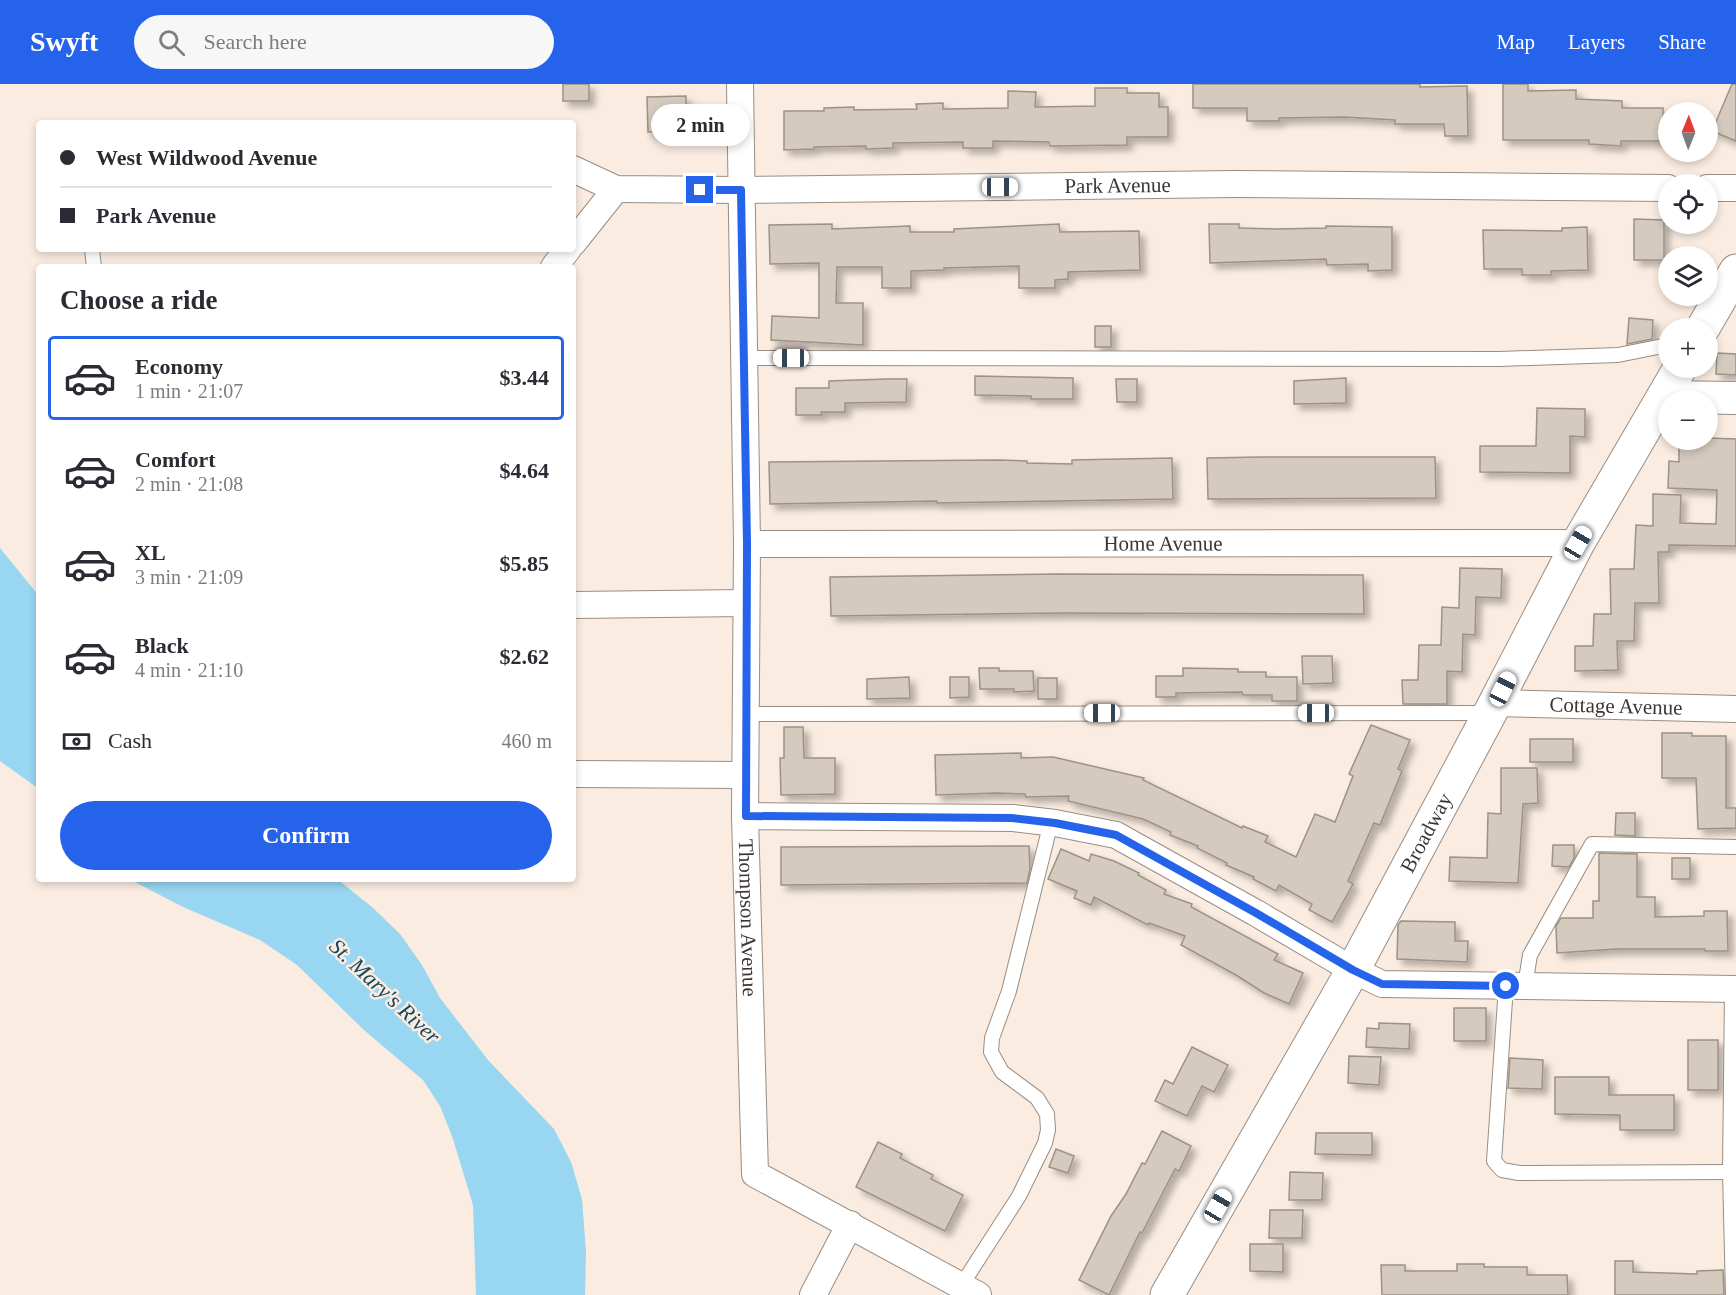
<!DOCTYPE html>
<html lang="en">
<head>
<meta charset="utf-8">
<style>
	:root { --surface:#fff; --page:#f7f7f7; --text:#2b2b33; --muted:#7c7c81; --line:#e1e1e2; --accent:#2563eb }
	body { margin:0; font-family:"Times New Roman",serif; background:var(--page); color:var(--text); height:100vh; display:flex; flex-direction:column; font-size:22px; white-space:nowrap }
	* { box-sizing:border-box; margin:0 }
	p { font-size:20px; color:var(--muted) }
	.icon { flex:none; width:33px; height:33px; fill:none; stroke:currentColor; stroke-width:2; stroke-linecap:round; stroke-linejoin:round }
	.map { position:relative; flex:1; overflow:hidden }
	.panel { position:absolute; left:36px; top:180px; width:540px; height:618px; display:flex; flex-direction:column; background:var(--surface); border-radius:6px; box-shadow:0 3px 9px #0003 }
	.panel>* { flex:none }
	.banner { position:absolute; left:36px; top:36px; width:540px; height:132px; border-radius:6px; box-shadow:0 3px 9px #0003; display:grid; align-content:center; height:132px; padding:0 24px; background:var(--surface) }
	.needle { width:39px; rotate:1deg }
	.fabs { position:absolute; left:1658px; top:18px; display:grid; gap:12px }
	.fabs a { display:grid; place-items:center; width:60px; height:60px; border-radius:50%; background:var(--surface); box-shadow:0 3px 9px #0003; font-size:30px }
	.end { position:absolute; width:27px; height:27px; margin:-14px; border:8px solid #2563eb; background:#fff; box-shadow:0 0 0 3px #fff }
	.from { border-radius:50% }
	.bubble { position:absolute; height:42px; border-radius:21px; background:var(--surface); box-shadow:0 3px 9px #0003; font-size:20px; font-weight:700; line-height:42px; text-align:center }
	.car { position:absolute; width:18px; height:36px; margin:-18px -9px; border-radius:8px; box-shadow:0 0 4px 2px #0007; background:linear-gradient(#fff 24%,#345 0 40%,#fff 0 76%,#345 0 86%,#fff 0) }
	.banner b { display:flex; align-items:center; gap:21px; height:57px; font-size:22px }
	.banner b+b { border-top:2px solid var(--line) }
	.banner i { width:15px; height:15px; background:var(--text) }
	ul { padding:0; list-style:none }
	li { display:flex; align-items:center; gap:18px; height:84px; margin:0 12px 9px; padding:0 12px; border:3px solid transparent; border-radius:6px }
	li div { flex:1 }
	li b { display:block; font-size:22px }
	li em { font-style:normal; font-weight:700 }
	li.on { border-color:var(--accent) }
	li>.icon { width:54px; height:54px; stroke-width:1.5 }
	h2 { padding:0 24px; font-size:27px; line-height:72px }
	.pay { display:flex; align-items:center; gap:15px; height:66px; padding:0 24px; font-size:22px }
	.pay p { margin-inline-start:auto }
	.cta { display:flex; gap:12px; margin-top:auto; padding:12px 24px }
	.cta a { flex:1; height:69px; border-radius:36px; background:var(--accent); color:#fff; font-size:24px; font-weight:700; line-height:69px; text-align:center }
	header { display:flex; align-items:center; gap:36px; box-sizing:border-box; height:84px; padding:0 30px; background:var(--accent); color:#fff }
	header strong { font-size:28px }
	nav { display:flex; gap:33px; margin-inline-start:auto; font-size:21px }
	.search { width:420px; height:54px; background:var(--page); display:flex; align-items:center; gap:15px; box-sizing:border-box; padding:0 21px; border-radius:33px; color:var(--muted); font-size:22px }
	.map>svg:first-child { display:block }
	.water { fill:#99d6f1 }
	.building { fill:#d5cabe; stroke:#9c9286; stroke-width:1.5; filter:url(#shadow) }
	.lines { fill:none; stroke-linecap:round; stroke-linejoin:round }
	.service-casing { stroke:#998d83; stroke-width:16 }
	.minor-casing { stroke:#998d83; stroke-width:28 }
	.tertiary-casing { stroke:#998d83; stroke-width:34 }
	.secondary-casing { stroke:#998d83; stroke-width:35 }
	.service { stroke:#fff; stroke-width:14 }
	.minor { stroke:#fff; stroke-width:26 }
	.tertiary { stroke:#fff; stroke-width:32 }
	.secondary { stroke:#fff; stroke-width:33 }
	.route { stroke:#2563eb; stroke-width:8 }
	.labels { text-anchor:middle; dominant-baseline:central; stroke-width:5; stroke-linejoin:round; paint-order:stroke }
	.street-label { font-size:21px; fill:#3c3632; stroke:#faece1 }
	.water-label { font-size:22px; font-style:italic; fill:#15485b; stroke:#faece1 }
</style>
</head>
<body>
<header>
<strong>Swyft</strong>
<div class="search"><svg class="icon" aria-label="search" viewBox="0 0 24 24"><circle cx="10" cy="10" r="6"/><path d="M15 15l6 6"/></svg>Search here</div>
<nav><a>Map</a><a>Layers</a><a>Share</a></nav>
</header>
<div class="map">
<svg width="1736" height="1211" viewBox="0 0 1736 1211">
	<defs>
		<filter id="shadow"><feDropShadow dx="5.5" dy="5.5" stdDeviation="3" flood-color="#0004"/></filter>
	</defs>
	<rect width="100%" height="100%" fill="#faece1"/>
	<g class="water">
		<polygon points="0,464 39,512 39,705 0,677"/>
		<polygon points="129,795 337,795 372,823 400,850 422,881 440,914 488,976 554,1045 571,1078 582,1115 586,1168 585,1211 476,1211 473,1121 452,1052 440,1022 423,996 364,946 297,881 260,856 183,823"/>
	</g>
	<g class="building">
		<rect x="563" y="0" width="26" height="17"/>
		<polygon points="1193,0 1420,0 1420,3 1467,2 1468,52 1445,52 1444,40 1395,40 1395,36 1344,33 1279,34 1279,37 1247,37 1247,24 1193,24"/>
		<polygon points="1503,0 1528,0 1528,7 1576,6 1576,15 1622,17 1622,24 1663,24 1663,57 1621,57 1621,62 1589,60 1589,56 1503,56"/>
		<polygon points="1732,0 1736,0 1736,57 1712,47"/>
		<polygon points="1095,4 1127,4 1127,9 1159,9 1159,23 1168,23 1168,53 1127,53 1127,61 1050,62 1049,58 993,57 993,64 963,64 963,58 893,59 893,64 866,65 866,62 814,63 814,65 784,66 784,27 824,27 824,24 854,23 854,26 917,25 916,20 943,19 943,25 1008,24 1008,7 1036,8 1035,23 1095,22"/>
		<polygon points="686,12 686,47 648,48 647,13"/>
		<polygon points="1634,135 1664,136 1664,176 1634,176"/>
		<polygon points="832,140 832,145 910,142 910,148 954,148 954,145 1059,140 1060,148 1139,147 1140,186 1068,188 1068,195 1055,196 1055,204 1019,204 1019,182 944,184 944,186 911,187 911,204 882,204 882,183 837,183 836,219 863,219 863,261 771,256 772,232 819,234 819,179 770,180 769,141"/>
		<polygon points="1209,140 1239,140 1239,144 1277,145 1326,144 1326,142 1392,143 1392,186 1368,187 1368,180 1327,181 1326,175 1210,179"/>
		<polygon points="1587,143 1588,186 1551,187 1551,191 1522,191 1522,185 1484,185 1483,146 1562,147 1562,144"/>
		<polygon points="1629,234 1653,236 1652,255 1627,260"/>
		<rect x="1095" y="242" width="16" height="21"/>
		<polygon points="1717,269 1736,270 1736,291 1716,290"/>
		<polygon points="975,292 1073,294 1073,315 1031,315 1031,312 975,311"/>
		<polygon points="1346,294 1346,319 1294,320 1294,297"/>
		<polygon points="887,295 907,295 906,318 845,319 845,328 821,328 822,331 796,331 796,304 829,304 829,297"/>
		<polygon points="1116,295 1137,295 1137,318 1117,318"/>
		<polygon points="1537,324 1585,325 1585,353 1570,352 1570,389 1480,388 1480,362 1536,362"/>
		<polygon points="1707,354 1736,355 1736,462 1669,461 1669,468 1658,468 1659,519 1635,519 1634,557 1617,557 1618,586 1575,587 1575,562 1593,562 1594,530 1611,530 1610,485 1634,485 1636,441 1653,442 1653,410 1681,411 1680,439 1716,440 1717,406 1668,404 1669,377 1679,378 1679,356 1707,356"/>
		<polygon points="1260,373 1435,373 1436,414 1208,415 1207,374"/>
		<polygon points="1172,374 1173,415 937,419 937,417 770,420 769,378 998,376 1027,377 1027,379 1072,380 1072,376"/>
		<polygon points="1460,484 1502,485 1501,514 1476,513 1475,551 1463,550 1462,588 1447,587 1447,620 1403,620 1402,596 1418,596 1419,561 1441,561 1442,523 1459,524"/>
		<polygon points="1058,490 1363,491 1364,530 1065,529 831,532 830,493"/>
		<polygon points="1302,572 1332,572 1333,599 1303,600"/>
		<polygon points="979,584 999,584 999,587 1033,587 1034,607 1014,608 1014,605 980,605"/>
		<polygon points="1183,584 1238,585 1238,588 1266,588 1266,593 1297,593 1297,617 1272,617 1272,611 1243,611 1242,608 1176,609 1176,613 1156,613 1156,592 1183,592"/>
		<polygon points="909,593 910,614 867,615 867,595"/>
		<polygon points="950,593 969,593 969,613 950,614"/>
		<rect x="1038" y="594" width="19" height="21"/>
		<polygon points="1371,641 1410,656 1398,685 1402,687 1380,741 1374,739 1348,797 1353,800 1332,838 1309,826 1312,820 1279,801 1276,807 1253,795 1254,793 1226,781 1227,779 1197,764 1198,762 1170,751 1171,748 1143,735 1068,717 1069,712 1026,713 1025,710 997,709 936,711 935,671 1021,669 1021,674 1053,673 1144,694 1143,696 1242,744 1243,742 1268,752 1265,758 1296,773 1315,730 1335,738 1353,692 1349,690"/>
		<polygon points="784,643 803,643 804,674 835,674 835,710 781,711 780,674 784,674"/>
		<polygon points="1662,649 1692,649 1692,652 1726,652 1726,724 1736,724 1736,744 1698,745 1696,694 1662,694"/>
		<rect x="1530" y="655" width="43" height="23"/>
		<polygon points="1501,684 1537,684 1538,719 1523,720 1518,799 1449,797 1450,773 1487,774 1488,729 1501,730"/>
		<polygon points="1616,729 1635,729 1635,752 1615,751"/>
		<polygon points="1553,761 1574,761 1574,774 1569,783 1552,782"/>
		<polygon points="1029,762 1030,785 1027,799 781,801 781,763"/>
		<polygon points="1061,765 1089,777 1091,770 1114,777 1139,789 1138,791 1166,806 1164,810 1192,820 1191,823 1278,870 1274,876 1303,889 1289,920 1264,909 1236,891 1181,861 1185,852 1149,839 1148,841 1094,813 1091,821 1074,814 1077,807 1048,795"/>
		<polygon points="1599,769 1637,770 1637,813 1655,813 1655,833 1704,832 1704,827 1727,827 1728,867 1705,867 1705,865 1616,865 1557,869 1556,842 1561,834 1593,834 1593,817 1599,817"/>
		<rect x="1672" y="774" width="18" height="21"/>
		<polygon points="1401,837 1455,838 1455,857 1468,857 1467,878 1397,875 1398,841"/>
		<rect x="1454" y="924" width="32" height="33"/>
		<polygon points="1379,939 1410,940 1409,965 1366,963 1367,944 1379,945"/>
		<rect x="1688" y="956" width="30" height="50"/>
		<polygon points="1192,963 1228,981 1214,1008 1202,1002 1187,1032 1155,1017 1165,996 1173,1000"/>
		<polygon points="1349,972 1381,973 1379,1001 1348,999"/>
		<polygon points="1510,974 1543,976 1542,1005 1508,1004"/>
		<polygon points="1555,993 1609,993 1609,1011 1674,1011 1674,1046 1620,1046 1620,1031 1555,1030"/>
		<polygon points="1162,1047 1191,1062 1179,1087 1175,1085 1142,1149 1140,1148 1109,1211 1079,1196 1111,1132 1126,1110 1142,1079 1145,1080"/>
		<polygon points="1316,1049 1372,1049 1372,1071 1315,1070"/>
		<polygon points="878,1058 902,1070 900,1074 933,1091 931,1095 963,1111 945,1147 856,1103"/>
		<polygon points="1056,1065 1074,1072 1068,1089 1049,1083"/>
		<polygon points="1290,1088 1323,1089 1322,1116 1289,1116"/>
		<polygon points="1270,1126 1303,1126 1302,1154 1269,1154"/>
		<polygon points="1250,1160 1283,1160 1283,1188 1250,1187"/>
		<polygon points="1615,1177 1633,1177 1633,1188 1697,1190 1697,1187 1723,1186 1724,1211 1615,1211"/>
		<polygon points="1457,1180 1484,1180 1484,1183 1527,1183 1527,1191 1567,1191 1568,1211 1382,1211 1381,1181 1405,1181 1405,1187 1457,1187"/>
	</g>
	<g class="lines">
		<g class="service-casing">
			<g id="service">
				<polyline points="92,165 94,183"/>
				<polyline points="744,274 1500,275 1618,271 1668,261"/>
				<polyline points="746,630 1488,629"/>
				<polyline points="1506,902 1494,1077 1502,1086 1519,1089 1730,1088"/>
				<polyline points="1525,902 1530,871 1592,760 1736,763"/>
				<polyline points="1732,905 1730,1088 1733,1211"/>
				<polyline points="961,1202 1019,1112 1045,1059 1048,1046 1047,1030 1037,1014 1002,988 991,968 992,954 1009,907 1051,738"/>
			</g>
		</g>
		<g class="minor-casing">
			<g id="minor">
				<path id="s1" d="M740 0 747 460 745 732 755 1090 978 1211"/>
				<path id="s2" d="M573 85 616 105 741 106 1235 100 1668 104"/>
				<polyline points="1707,104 1736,104"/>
				<polyline points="573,159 616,105"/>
				<polyline points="554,183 568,165"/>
				<path id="s3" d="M747 460 1578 459"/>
				<polyline points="573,521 746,519"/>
				<path id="s4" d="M1496 619 1736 625"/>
				<polyline points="573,690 745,691"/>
				<polyline points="745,732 1013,734 1055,739 1116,751 1256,829 1353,886 1382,900 1736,905"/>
				<polyline points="813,1211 850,1140"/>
			</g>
		</g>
		<g class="tertiary-casing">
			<polyline id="tertiary" points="1663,313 1736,314"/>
		</g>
		<g class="secondary-casing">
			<g id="secondary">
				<polyline points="1703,244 1736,187"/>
				<path id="s5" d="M1167 1211 1353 886 1490 629 1578 459 1680 284"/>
			</g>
		</g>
		<use href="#service" class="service"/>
		<use href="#minor" class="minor"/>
		<use href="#tertiary" class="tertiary"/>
		<use href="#secondary" class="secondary"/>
	</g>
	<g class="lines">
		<polyline class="route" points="700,106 741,106 747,460 746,732 1012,734 1055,739 1116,751 1256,829 1353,886 1382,900 1506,902"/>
	</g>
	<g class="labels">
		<g class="street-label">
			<text stroke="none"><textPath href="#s2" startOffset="549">Park Avenue</textPath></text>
			<text stroke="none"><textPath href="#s3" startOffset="416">Home Avenue</textPath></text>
			<text stroke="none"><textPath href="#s4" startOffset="120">Cottage Avenue</textPath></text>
			<text stroke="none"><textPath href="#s5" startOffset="530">Broadway</textPath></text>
			<text stroke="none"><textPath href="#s1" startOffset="834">Thompson Avenue</textPath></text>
		</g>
		<g class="water-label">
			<text transform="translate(385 907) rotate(43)">St. Mary's River</text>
		</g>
	</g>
</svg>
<div class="fabs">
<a><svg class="needle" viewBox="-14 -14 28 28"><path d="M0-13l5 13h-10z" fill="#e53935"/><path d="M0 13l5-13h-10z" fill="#7c7c81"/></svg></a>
<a><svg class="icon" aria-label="locate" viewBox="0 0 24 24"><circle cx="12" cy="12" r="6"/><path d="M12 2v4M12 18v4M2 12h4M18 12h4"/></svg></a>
<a><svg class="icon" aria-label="layers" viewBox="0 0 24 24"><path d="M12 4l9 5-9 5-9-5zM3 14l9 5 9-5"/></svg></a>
<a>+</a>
<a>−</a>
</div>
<i class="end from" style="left:1506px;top:902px"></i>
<i class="end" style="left:700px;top:106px"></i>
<div class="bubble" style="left:651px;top:20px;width:99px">2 min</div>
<i class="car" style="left:1000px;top:103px;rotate:90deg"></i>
<i class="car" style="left:791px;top:274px;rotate:270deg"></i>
<i class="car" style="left:1578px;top:459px;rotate:30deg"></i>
<i class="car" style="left:1503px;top:605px;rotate:27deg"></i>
<i class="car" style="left:1102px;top:629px;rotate:270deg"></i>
<i class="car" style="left:1316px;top:629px;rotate:270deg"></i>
<i class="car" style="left:1218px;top:1122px;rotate:30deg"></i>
<div class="banner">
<b><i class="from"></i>West Wildwood Avenue</b>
<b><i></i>Park Avenue</b>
</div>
<section class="panel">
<h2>Choose a ride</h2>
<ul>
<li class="on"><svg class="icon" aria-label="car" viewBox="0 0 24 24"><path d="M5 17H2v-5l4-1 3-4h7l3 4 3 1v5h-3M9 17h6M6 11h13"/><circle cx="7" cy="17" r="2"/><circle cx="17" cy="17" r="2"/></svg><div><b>Economy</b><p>1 min · 21:07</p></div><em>$3.44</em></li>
<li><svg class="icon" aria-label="car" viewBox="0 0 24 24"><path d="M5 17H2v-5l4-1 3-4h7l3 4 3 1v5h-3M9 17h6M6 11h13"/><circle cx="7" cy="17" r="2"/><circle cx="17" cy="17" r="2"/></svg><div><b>Comfort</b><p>2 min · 21:08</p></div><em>$4.64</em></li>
<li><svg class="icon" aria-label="car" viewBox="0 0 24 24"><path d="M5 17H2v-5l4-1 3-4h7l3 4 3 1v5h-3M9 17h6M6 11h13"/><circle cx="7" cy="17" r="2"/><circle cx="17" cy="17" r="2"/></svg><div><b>XL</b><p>3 min · 21:09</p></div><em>$5.85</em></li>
<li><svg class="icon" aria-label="car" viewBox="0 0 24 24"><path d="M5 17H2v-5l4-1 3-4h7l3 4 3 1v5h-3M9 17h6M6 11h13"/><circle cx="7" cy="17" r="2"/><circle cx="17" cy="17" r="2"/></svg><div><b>Black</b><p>4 min · 21:10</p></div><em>$2.62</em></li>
</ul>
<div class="pay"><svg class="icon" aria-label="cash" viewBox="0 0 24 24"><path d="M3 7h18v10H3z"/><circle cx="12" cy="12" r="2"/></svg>Cash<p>460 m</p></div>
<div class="cta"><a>Confirm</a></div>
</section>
</div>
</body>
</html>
